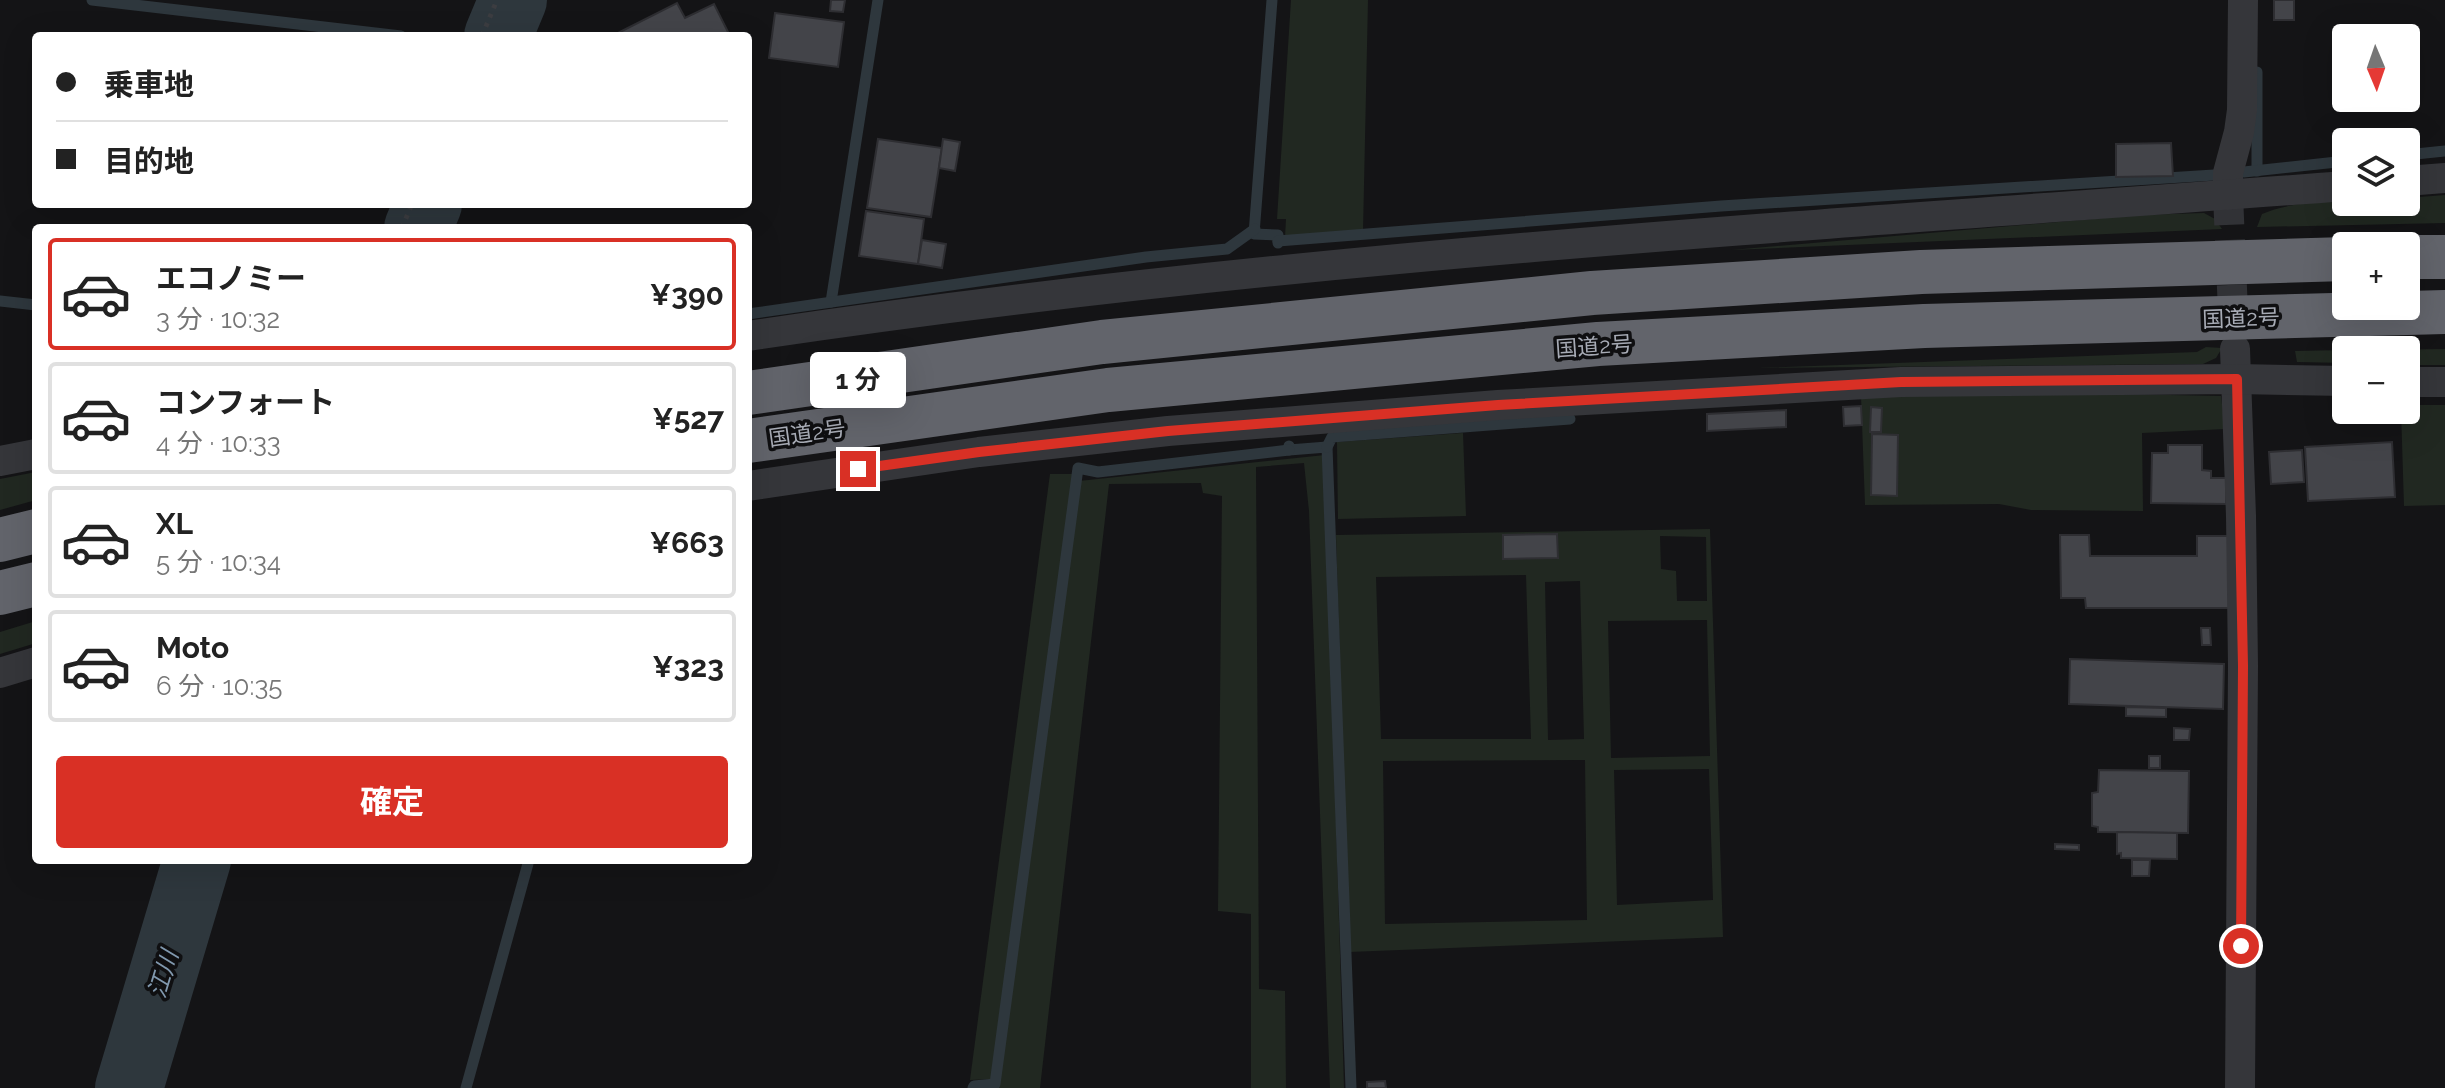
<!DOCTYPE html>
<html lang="ja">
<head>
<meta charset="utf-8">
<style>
	:root { --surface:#fff; --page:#f2f2f2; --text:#222; --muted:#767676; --line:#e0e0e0; --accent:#d93025 }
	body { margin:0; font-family:Raleway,"Noto Sans JP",sans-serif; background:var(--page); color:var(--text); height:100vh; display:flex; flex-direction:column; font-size:30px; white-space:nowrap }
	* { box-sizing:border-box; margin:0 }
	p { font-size:26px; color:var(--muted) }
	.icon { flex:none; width:44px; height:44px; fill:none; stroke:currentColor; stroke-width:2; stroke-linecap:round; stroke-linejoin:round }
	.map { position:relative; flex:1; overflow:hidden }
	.side { position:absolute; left:32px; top:224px; width:720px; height:640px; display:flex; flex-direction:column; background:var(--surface); border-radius:8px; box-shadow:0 8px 32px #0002 }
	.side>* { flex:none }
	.banner { position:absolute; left:32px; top:32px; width:720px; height:176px; border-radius:8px; box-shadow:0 8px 32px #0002; display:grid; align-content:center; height:176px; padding:0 24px; background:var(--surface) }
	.needle { width:52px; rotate:178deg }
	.fabs { position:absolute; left:2332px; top:24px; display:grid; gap:16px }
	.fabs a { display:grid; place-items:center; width:88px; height:88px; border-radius:8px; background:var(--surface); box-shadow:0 8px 32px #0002; font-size:40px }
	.end { position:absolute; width:36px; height:36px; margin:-18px; border:10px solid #d93025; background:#fff; box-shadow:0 0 0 4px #fff }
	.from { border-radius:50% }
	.bubble { position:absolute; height:56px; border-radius:8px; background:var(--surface); box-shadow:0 8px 32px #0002; font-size:26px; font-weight:700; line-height:56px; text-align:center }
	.banner b { display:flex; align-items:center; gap:28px; height:76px; font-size:30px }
	.banner b+b { border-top:2px solid var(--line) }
	.banner i { width:20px; height:20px; background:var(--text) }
	ul { padding:14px 0 0; list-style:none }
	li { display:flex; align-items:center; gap:24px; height:112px; margin:0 16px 12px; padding:0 8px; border:4px solid var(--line); border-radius:8px }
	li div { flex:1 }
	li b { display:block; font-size:30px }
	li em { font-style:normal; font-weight:700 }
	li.selected { border-color:var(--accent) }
	li>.icon { width:72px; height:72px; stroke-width:1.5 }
	.primary-button { display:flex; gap:16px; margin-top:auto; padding:16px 24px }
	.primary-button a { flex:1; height:92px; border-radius:8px; background:var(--accent); color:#fff; font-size:32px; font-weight:700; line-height:92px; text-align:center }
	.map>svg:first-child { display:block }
	.green { fill:#212821; fill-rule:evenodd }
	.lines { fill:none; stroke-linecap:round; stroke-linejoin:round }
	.stream { stroke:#2e373d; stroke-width:11 }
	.river { stroke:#2e373d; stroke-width:68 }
	.building { fill:#434449; stroke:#2e2e32; stroke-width:2 }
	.street-tunnel { stroke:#313236; stroke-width:30; stroke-dasharray:30 15; stroke-linecap:butt }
	.path { stroke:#3c3d41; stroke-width:5; stroke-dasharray:4 6; stroke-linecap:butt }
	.street { stroke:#35363a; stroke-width:30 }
	.highway { stroke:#62646b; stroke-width:44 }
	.route { stroke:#d93025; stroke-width:10 }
	.labels { text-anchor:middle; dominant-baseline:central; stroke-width:7; stroke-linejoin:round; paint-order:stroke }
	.street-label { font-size:22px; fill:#a7abb5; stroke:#0f0f11 }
	.water-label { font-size:24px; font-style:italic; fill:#8098ae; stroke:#0f0f11 }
</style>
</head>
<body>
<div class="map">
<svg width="2445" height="1088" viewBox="0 0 2445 1088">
	<rect width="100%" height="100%" fill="#141416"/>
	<g class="green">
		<polygon points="1291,0 1368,0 1363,231 1285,237 1286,219 1277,219"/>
		<path d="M2445 195V223L2257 227 2262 214C2300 197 2364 202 2406 202V198Z"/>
		<polygon points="2204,213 2215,219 2222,229 1731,250 2140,215"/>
		<polygon points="2206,347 2222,348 2216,358 2203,364 1756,368 2197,352"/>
		<polygon points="2445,349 2445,365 2406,365 2406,350 2377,350"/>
		<polygon points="2346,350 2346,363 2297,362 2295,351"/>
		<polygon points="2019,392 2221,396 2225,429 2142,433 2143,511 2031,510 1999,504 1865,505 1861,396"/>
		<polygon points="2406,405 2445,405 2445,505 2404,506 2401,410 2406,410"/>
		<polygon points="1463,433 1466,516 1338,519 1337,442"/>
		<polygon points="1325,455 1344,1088 1330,1088 1309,511 1304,463 1256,467 1259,989 1285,991 1286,1088 1251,1088 1251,914 1218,911 1222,496 1203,493 1201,483 1109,484 1040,1088 999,1088 1079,481"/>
		<polygon points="36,472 36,500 0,510 0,479"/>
		<polygon points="1050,474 1073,474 991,1079 970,1080"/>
		<path d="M1710 529 1723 937 1349 952 1336 535ZM1660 536 1706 537 1707 601H1677L1676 571 1661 569ZM1526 575 1531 739H1381L1376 577ZM1580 581 1584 739 1548 740 1545 582ZM1707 620 1710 756 1611 758 1608 621ZM1585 760 1587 920 1385 924 1383 761ZM1709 769 1713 900 1617 905 1614 770Z"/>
		<polygon points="36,621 36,643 0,654 0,632"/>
	</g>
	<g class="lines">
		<g class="stream">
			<polyline points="92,0 401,36"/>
			<polyline points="1272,0 1254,234 1278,235 1278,243"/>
			<polyline points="2406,155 2445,151"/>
			<polyline points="2257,171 2257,72"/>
			<polyline points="2244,172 2346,161"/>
			<polyline points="1278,241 1721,206 2214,175"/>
			<polyline points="0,301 36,305"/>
			<polyline points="831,302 878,0"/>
			<polyline points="748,314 1146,257 1227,249 1255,229"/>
			<polyline points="1289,446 1289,450 1327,447 1351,1088"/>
			<polyline points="1327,447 1332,437 1570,419"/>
			<polyline points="466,1088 529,860"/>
			<polyline points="973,1088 974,1086 995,1084 1078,468 1098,472 1289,450"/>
		</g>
		<g class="river">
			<polyline points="498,36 513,0"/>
			<polyline points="418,228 428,204"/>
			<polyline points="129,1088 197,860"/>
		</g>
	</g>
	<g class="building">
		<polygon points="831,0 845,0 843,12 830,11"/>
		<rect x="2274" y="0" width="20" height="20"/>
		<polygon points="677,3 685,18 714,4 730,36 612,36"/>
		<polygon points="775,13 844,22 838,67 769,58"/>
		<polygon points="878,139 942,148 931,217 867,208"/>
		<polygon points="943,139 960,142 955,171 939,168"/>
		<polygon points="2171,143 2173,176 2116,177 2116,144"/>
		<polygon points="866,211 924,219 918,264 859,256"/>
		<polygon points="922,240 946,244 942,268 918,264"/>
		<polygon points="1861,406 1862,425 1844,426 1843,407"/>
		<polygon points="1871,407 1882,408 1881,432 1870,432"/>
		<polygon points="1786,410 1786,427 1707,431 1707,414"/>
		<polygon points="1872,434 1898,435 1897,496 1871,495"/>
		<polygon points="2392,442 2395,497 2308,501 2305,447"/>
		<polygon points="2168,445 2202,445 2202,470 2211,471 2211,478 2227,478 2226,504 2151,503 2152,453 2168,453"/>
		<polygon points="2302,450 2304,482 2271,484 2269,452"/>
		<polygon points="1557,534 1558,558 1503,559 1503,535"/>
		<polygon points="2060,535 2089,535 2090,556 2197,556 2197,536 2228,536 2231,608 2086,608 2085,598 2061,598"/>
		<polygon points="2201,628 2210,628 2211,645 2202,645"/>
		<polygon points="2070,659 2224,664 2223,709 2069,704"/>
		<polygon points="2126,707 2166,708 2166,717 2126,716"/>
		<polygon points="2174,728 2190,729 2189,740 2174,740"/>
		<rect x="2149" y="756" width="11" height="12"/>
		<polygon points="2099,770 2189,771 2188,833 2098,832 2098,827 2092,826 2092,793 2098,792"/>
		<polygon points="2117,832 2177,833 2177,859 2121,858 2121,853 2117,854"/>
		<polygon points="2055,844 2079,845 2079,850 2055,849"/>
		<polygon points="2132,860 2150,860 2149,876 2132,876"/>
		<polygon points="1385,1081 1386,1088 1367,1088 1367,1082"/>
	</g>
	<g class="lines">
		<polyline class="street-tunnel" points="2228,195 2234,335"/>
		<g class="path">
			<polyline points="482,36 497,0"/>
			<polyline points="402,228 412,204"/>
		</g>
		<g class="street">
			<polyline points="2406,181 2445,178"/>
			<polyline points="2228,195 2228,173 2239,132 2242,110 2243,0"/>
			<path d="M748 336C1276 256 1814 226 2346 186"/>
			<polyline points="2235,349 2241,516 2243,666 2240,1088"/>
			<polyline points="2406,382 2445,382"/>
			<polyline points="0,461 36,454"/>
			<polyline points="748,486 979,452 1168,431 1498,405 1901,382 2237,379 2346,381"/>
			<polyline points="0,673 36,662"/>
		</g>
		<g class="highway">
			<polyline points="2406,257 2445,257"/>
			<polyline points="748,393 1102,342 1592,293 1921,272 2346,259"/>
			<polyline points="748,441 1108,390 1598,344 1924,326 2445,312"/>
			<polyline points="0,540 36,531"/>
			<polyline points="0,593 36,584"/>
		</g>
	</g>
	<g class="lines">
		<polyline class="route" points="858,469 979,452 1168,431 1498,405 1901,382 2237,379 2243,666 2241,946"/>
	</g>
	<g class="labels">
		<g class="street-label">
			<text transform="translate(2241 318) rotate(-2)">国道2号</text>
			<text transform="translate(1594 346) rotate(-4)">国道2号</text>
			<text transform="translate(807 433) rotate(-8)">国道2号</text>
		</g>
		<g class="water-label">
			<text transform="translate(163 974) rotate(-73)">江川</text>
		</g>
	</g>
</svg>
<div class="fabs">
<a><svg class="needle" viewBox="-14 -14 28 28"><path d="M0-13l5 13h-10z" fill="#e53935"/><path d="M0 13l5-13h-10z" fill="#767676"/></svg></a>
<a><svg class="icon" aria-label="layers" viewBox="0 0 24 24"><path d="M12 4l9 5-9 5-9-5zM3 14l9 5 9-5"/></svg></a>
<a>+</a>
<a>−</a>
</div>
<i class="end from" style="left:2241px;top:946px"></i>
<i class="end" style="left:858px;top:469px"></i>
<div class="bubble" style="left:810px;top:352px;width:96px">1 分</div>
<div class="banner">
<b><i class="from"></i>乗車地</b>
<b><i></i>目的地</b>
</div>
<section class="side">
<ul>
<li class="selected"><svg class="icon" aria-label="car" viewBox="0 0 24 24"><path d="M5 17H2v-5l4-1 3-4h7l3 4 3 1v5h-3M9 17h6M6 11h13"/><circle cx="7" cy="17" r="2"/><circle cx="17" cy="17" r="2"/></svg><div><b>エコノミー</b><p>3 分 · 10:32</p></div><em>¥390</em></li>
<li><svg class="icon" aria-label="car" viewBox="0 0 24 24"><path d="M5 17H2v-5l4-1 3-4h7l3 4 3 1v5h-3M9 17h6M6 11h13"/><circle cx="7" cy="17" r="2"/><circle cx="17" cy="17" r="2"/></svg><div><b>コンフォート</b><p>4 分 · 10:33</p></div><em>¥527</em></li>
<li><svg class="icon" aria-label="car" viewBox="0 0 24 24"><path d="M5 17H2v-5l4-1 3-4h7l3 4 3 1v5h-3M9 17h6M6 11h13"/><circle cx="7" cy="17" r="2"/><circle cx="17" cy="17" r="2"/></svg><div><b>XL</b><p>5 分 · 10:34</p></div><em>¥663</em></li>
<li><svg class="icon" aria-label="car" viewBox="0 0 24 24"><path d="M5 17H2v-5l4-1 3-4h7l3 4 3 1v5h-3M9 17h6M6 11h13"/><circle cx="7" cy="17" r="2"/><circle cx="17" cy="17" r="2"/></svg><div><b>Moto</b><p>6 分 · 10:35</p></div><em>¥323</em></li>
</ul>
<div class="primary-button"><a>確定</a></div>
</section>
</div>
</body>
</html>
